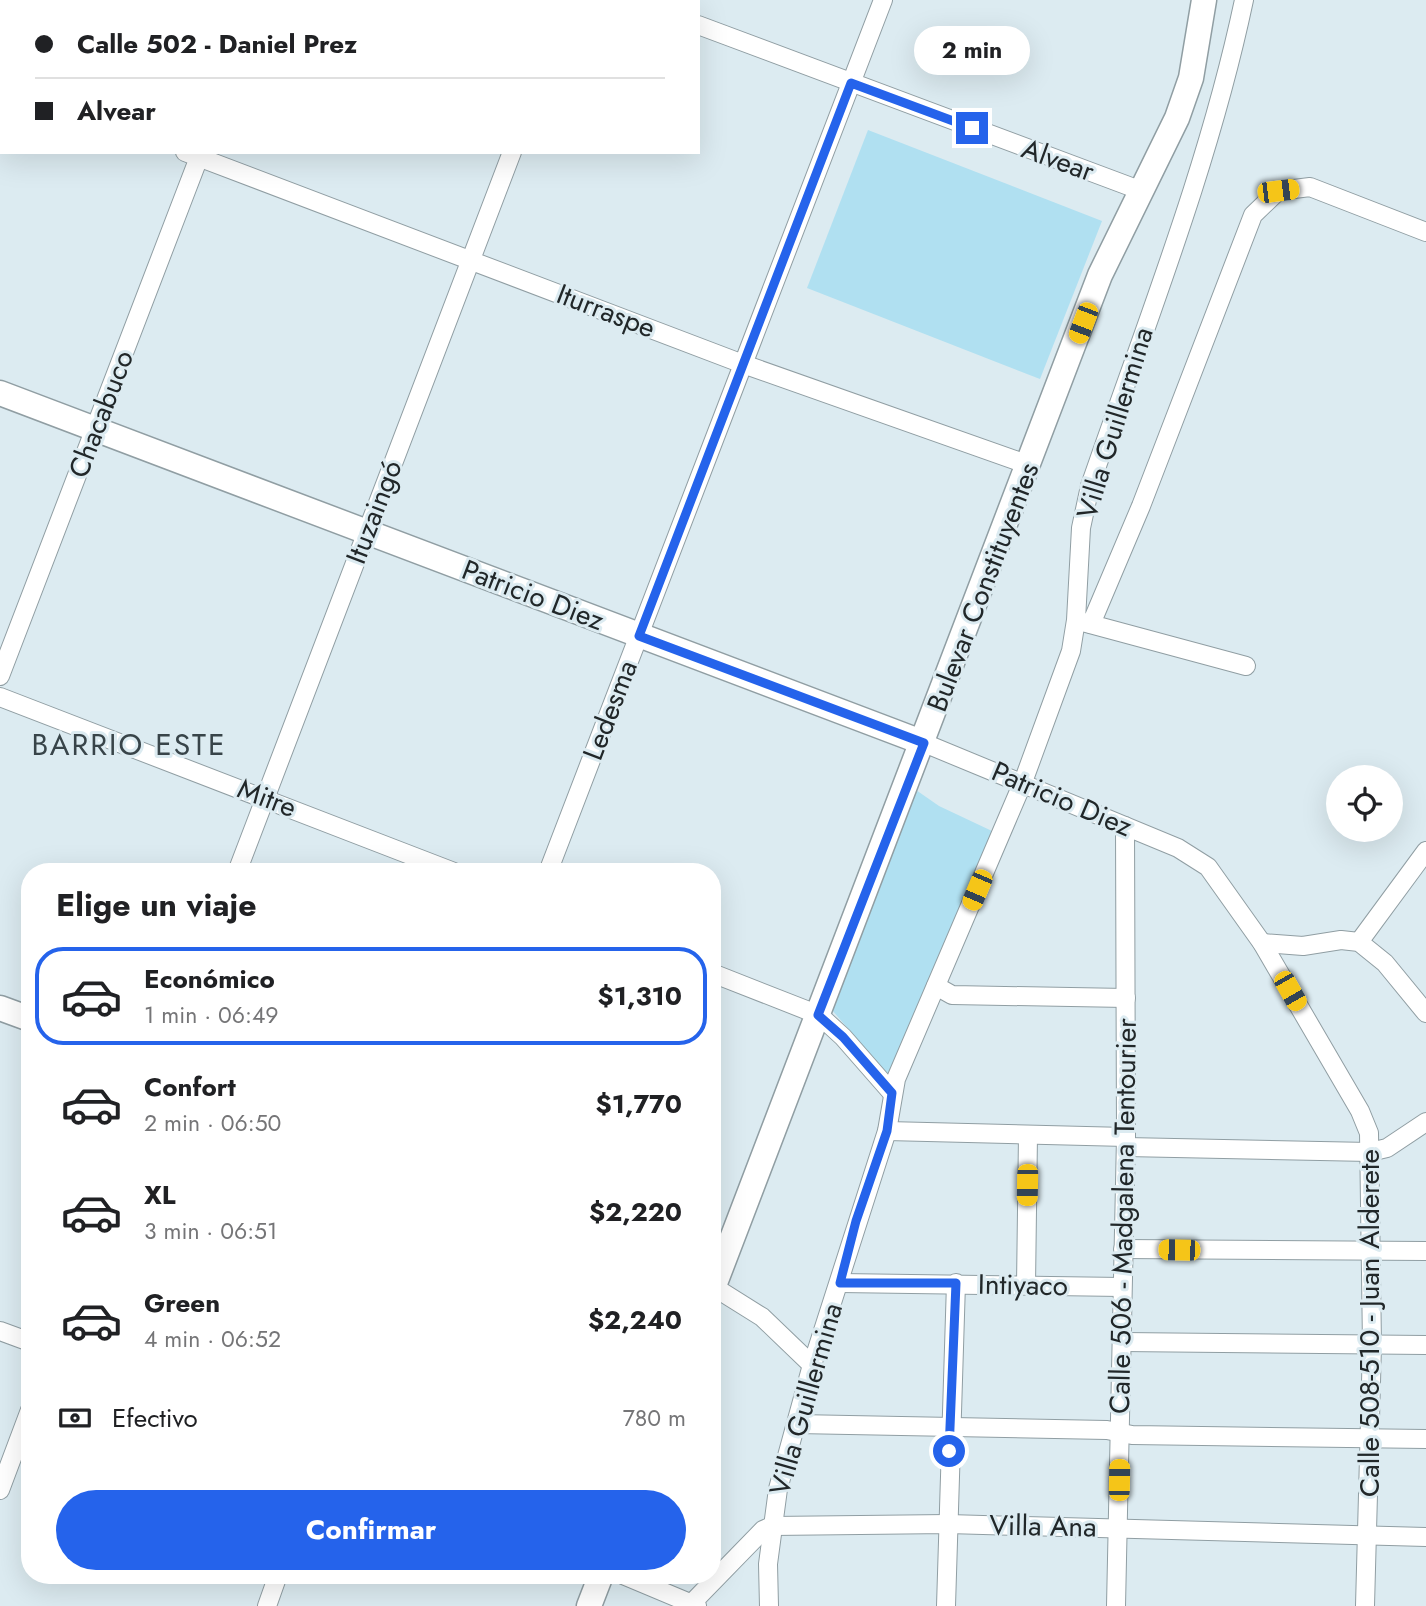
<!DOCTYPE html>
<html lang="es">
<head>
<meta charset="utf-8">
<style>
	:root { --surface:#fff; --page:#f6f6f6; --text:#202124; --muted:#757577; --line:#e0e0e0; --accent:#2563eb }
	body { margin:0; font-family:Jost,sans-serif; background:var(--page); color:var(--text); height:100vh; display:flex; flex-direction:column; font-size:26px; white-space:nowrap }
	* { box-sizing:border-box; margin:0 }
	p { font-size:23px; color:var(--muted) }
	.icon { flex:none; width:38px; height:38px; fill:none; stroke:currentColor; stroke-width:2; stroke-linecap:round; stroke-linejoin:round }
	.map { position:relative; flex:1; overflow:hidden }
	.details { position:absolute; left:21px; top:863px; width:700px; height:721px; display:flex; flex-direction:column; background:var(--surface); border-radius:28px; box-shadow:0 7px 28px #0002 }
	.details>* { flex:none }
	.top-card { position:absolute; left:0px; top:0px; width:700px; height:154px; box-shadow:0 7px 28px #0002; display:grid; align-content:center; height:154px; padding:0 35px; background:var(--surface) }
	.tools { position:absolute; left:1326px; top:765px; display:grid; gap:14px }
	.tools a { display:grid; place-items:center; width:77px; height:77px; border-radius:50%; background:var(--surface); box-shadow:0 7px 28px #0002; font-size:35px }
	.end { position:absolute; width:32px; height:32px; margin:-16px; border:9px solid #2563eb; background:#fff; box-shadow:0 0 0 4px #fff }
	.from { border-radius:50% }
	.bubble { position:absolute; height:49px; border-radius:24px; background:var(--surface); box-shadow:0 7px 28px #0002; font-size:23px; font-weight:700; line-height:49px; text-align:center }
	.car { position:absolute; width:21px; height:42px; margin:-21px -10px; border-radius:9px; box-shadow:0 0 5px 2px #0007; background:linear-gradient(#f5c518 24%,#345 0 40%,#f5c518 0 76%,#345 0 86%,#f5c518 0) }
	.top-card b { display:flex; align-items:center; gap:24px; height:66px; font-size:26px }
	.top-card b+b { border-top:2px solid var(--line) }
	.top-card i { width:18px; height:18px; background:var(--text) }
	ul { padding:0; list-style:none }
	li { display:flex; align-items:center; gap:21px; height:98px; margin:0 14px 10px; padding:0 21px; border:4px solid transparent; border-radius:28px }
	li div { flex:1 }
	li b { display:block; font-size:26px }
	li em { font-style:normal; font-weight:700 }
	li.current { border-color:var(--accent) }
	li>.icon { width:63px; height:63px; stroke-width:1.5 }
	h2 { padding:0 35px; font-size:32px; line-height:84px }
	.pay { display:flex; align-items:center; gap:18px; height:77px; padding:0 35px; font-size:26px }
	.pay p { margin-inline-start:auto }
	.cta { display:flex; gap:14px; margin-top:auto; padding:14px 35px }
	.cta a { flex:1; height:80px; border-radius:42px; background:var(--accent); color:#fff; font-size:28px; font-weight:700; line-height:80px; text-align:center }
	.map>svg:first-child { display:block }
	.green { fill:#b0e0f1 }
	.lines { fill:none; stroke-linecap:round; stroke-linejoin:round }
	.street-casing { stroke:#909ea3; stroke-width:20 }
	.secondary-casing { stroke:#909ea3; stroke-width:27 }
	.street { stroke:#fff; stroke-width:18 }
	.secondary { stroke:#fff; stroke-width:24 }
	.route { stroke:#2563eb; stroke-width:9 }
	.labels { text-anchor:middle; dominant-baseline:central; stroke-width:6; stroke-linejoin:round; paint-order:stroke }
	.street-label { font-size:28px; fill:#212729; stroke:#dcebf1 }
	.neighbourhood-label { font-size:30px; letter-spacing:2px; fill:#384449; stroke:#dcebf1 }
</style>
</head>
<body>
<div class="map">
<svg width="1426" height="1606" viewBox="0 0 1426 1606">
	<rect width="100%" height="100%" fill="#dcebf1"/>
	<g class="green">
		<polygon points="868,130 1102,221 1040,379 807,288"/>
		<polygon points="916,790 939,806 992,831 893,1075 887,1074 832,1010"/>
	</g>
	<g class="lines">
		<g class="street-casing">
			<g id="street">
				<polyline points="633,0 638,2"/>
				<polyline points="259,2 260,0"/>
				<polyline points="569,2 570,0"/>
				<polyline points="698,25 1142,191"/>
				<polyline points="0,79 2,80"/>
				<polyline points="185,152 743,364 1029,465"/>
				<polyline points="1079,621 1246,666"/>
				<polyline points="1091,624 1141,506 1253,215 1278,191 1310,187 1426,232"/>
				<polyline points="0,676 201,152"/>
				<polyline points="0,697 454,872"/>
				<polyline points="924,743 1178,848 1208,867 1262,943 1360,1111 1369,1133 1372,1345 1365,1606"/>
				<polyline points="237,872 512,152"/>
				<polyline points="548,872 883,0"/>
				<polyline points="1359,942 1426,851"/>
				<polyline points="1262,943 1303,946 1341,940 1359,942 1385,963 1426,1013"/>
				<polyline points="712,973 819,1015 843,1037 892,1093"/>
				<polyline points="936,986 952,995 1126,998"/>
				<polyline points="887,1131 1126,1137"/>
				<polyline points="1126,1147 1370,1152 1387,1148 1426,1122"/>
				<polyline points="1123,1249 1426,1251"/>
				<polyline points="840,1283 1122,1287"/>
				<polyline points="1026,1285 1028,1135"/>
				<polyline points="714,1287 762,1317 812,1365"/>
				<polyline points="0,1331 30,1342"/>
				<polyline points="1122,1342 1426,1345"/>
				<polyline points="797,1424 1107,1430 1132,1435 1426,1439"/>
				<polyline points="0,1490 30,1410"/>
				<polyline points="623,1575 697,1606"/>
				<polyline points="691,1604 763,1530 772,1526 948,1524 1426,1537"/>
				<polyline points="267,1606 278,1575"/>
				<path d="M769 1606 768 1564 778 1489 812 1365 887 1131 896 1079 1023 782 1071 651 1076 620 1081 528 1090 486C1145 326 1209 166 1244 0"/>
				<polyline points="946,1606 956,1283"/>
				<polyline points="1116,1606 1126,1137 1125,826"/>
			</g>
		</g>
		<g class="secondary-casing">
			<g id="secondary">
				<polyline points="0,393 924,743"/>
				<polyline points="0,1008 30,1019"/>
				<polyline points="712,1291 1100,275 1177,118 1191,78 1204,0"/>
				<polyline points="589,1606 601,1575"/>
			</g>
		</g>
		<use href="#street" class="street"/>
		<use href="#secondary" class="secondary"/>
	</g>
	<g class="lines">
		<polyline class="route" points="949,1451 956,1283 840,1283 856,1221 887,1131 892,1093 843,1037 818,1015 924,743 639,636 851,83 972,128"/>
	</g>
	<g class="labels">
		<g class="street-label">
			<text transform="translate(1058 160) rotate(20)">Alvear</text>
			<text transform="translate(606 311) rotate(21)">Iturraspe</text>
			<text transform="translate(101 414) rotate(-69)">Chacabuco</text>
			<text transform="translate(1115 423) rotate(-73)">Villa Guillermina</text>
			<text transform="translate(374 512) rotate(-69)">Ituzaingó</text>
			<text transform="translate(983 587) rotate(-69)">Bulevar Constituyentes</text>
			<text transform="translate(533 595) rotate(21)">Patricio Diez</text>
			<text transform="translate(610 710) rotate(-69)">Ledesma</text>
			<text transform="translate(267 798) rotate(21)">Mitre</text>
			<text transform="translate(1062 799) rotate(23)">Patricio Diez</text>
			<text transform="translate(1123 1216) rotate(-89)">Calle 506 - Madgalena Tentourier</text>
			<text transform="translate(1023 1285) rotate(1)">Intiyaco</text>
			<text transform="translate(1369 1323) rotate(-90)">Calle 508-510 - Juan Alderete</text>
			<text transform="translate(806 1399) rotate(-74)">Villa Guillermina</text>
			<text transform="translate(1043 1526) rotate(1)">Villa Ana</text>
		</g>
		<g class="neighbourhood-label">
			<text x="129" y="744">BARRIO ESTE</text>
		</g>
	</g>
</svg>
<div class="tools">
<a><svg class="icon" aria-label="locate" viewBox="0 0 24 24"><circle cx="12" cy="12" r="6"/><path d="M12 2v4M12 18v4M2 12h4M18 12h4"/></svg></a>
</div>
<i class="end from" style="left:949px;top:1451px"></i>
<i class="end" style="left:972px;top:128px"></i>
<div class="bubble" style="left:914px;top:26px;width:116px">2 min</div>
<i class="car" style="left:1278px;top:191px;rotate:83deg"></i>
<i class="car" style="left:1083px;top:323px;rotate:201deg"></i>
<i class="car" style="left:977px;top:890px;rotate:203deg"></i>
<i class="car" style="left:1290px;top:991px;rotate:150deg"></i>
<i class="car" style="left:1027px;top:1185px;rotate:181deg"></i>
<i class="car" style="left:1179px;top:1250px;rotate:271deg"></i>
<i class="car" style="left:1119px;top:1480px;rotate:1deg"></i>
<div class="top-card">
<b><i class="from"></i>Calle 502 - Daniel Prez</b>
<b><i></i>Alvear</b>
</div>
<section class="details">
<h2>Elige un viaje</h2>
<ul>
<li class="current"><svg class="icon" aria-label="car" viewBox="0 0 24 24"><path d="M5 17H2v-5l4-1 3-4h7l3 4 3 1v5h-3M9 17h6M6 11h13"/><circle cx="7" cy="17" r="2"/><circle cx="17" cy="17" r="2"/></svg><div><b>Económico</b><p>1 min · 06:49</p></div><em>$1,310</em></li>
<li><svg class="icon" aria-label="car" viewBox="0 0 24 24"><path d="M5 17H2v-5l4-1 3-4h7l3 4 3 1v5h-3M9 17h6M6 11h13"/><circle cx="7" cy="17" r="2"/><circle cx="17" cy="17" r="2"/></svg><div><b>Confort</b><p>2 min · 06:50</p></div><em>$1,770</em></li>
<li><svg class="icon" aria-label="car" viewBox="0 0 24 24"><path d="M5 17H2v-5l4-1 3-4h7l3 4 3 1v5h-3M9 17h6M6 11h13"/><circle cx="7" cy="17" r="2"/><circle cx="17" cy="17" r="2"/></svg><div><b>XL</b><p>3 min · 06:51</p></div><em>$2,220</em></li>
<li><svg class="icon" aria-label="car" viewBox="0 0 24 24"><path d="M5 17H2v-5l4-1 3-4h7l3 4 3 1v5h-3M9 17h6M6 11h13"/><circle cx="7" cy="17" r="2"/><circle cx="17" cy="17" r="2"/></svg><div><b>Green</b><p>4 min · 06:52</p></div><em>$2,240</em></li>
</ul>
<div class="pay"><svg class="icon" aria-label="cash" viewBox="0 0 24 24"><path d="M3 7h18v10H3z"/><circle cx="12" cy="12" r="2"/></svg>Efectivo<p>780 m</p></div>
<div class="cta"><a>Confirmar</a></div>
</section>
</div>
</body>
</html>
